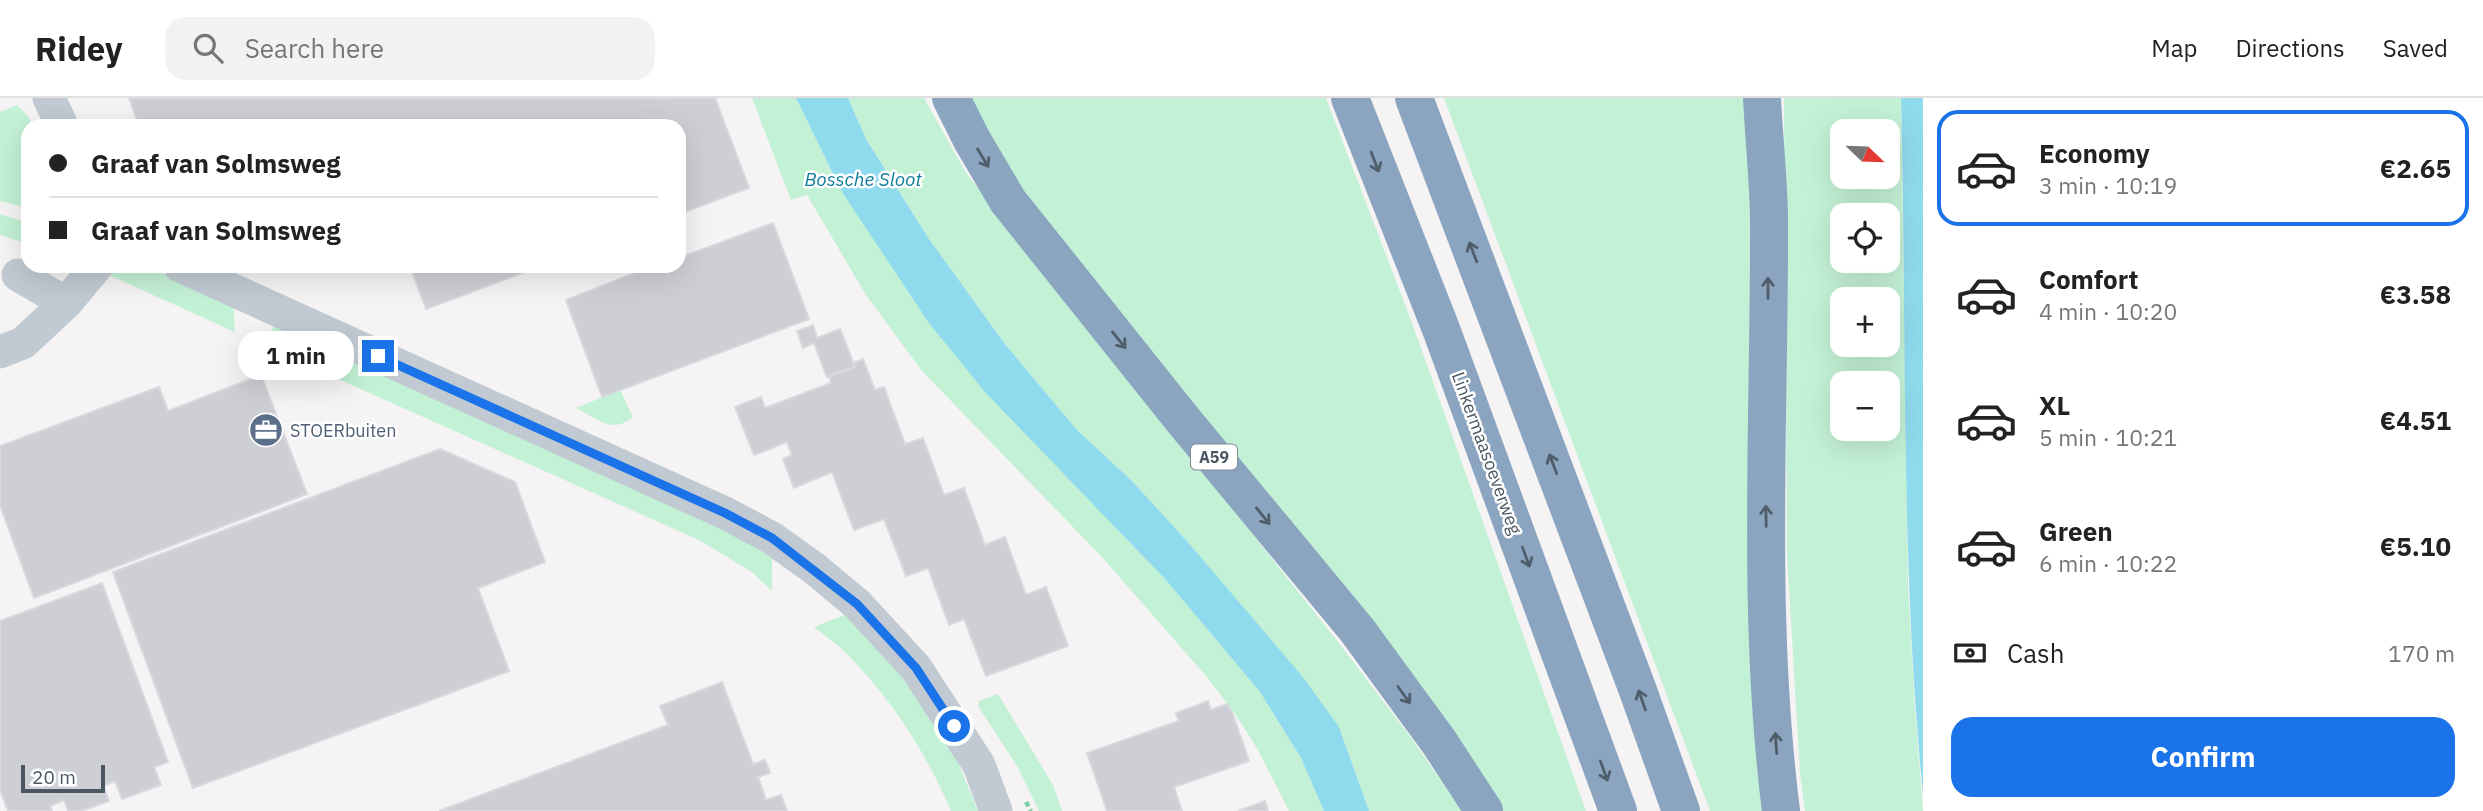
<!DOCTYPE html>
<html lang="en">
<head>
<meta charset="utf-8">
<style>
	:root { --surface:#fff; --page:#f2f2f2; --text:#222; --muted:#767676; --line:#e0e0e0; --accent:#1a73e8 }
	body { margin:0; font-family:"IBM Plex Sans",sans-serif; background:var(--page); color:var(--text); height:100vh; display:flex; flex-direction:column; font-size:26px; white-space:nowrap }
	* { box-sizing:border-box; margin:0 }
	p { font-size:23px; color:var(--muted) }
	.icon { flex:none; width:38px; height:38px; fill:none; stroke:currentColor; stroke-width:2; stroke-linecap:round; stroke-linejoin:round }
	.map { position:relative; flex:1; overflow:hidden }
	.sheet { display:flex; flex-direction:column; background:var(--surface); width:560px }
	.sheet>* { flex:none }
	.banner { position:absolute; left:21px; top:21px; width:665px; height:154px; border-radius:21px; box-shadow:0 7px 28px #0002; display:grid; align-content:center; height:154px; padding:0 28px; background:var(--surface) }
	.needle { width:46px; rotate:113deg }
	.fabs { position:absolute; left:1830px; top:21px; display:grid; gap:14px }
	.fabs a { display:grid; place-items:center; width:70px; height:70px; border-radius:14px; background:var(--surface); box-shadow:0 7px 28px #0002; font-size:35px }
	.scale { position:absolute; left:21px; bottom:18px; width:84px; box-sizing:border-box; padding-left:7px; border:4px solid #4a5661; border-top:0; font-size:19px; line-height:24px; white-space:nowrap; color:#4a5661; -webkit-text-stroke:5px #fff; paint-order:stroke }
	.end { position:absolute; width:32px; height:32px; margin:-16px; border:9px solid #1a73e8; background:#fff; box-shadow:0 0 0 4px #fff }
	.from { border-radius:50% }
	.bubble { position:absolute; height:49px; border-radius:21px; background:var(--surface); box-shadow:0 7px 28px #0002; font-size:23px; font-weight:800; line-height:49px; text-align:center }
	.banner b { display:flex; align-items:center; gap:24px; height:66px; font-size:26px }
	.banner b+b { border-top:2px solid var(--line) }
	.banner i { width:18px; height:18px; background:var(--text) }
	ul { padding:12px 0 0; list-style:none }
	li { display:flex; align-items:center; gap:21px; height:116px; margin:0 14px 10px; padding:0 14px; border:4px solid transparent; border-radius:21px }
	li div { flex:1 }
	li b { display:block; font-size:26px }
	li em { font-style:normal; font-weight:800 }
	li.selected { border-color:var(--accent) }
	li>.icon { width:63px; height:63px; stroke-width:1.5 }
	.pay { display:flex; align-items:center; gap:18px; height:77px; padding:0 28px; font-size:26px }
	.pay p { margin-inline-start:auto }
	.cta { display:flex; gap:14px; margin-top:auto; padding:14px 28px }
	.cta a { flex:1; height:80px; border-radius:21px; background:var(--accent); color:#fff; font-size:28px; font-weight:800; line-height:80px; text-align:center }
	header { display:flex; align-items:center; gap:42px; box-sizing:border-box; height:98px; padding:0 35px; background:var(--surface); border-bottom:2px solid var(--line) }
	header strong { font-size:33px }
	nav { display:flex; gap:38px; margin-inline-start:auto; font-size:24px }
	.search { width:490px; height:63px; background:var(--page); display:flex; align-items:center; gap:18px; box-sizing:border-box; padding:0 24px; border-radius:21px; color:var(--muted); font-size:26px }
	main { display:flex; flex:1; min-height:0 }
	.map>svg:first-child { display:block }
	.green { fill:#c3f1d5; fill-rule:evenodd }
	.water { fill:#90daee }
	.building { fill:#cdcfd5; stroke:#d7d9de; stroke-width:2 }
	.lines { fill:none; stroke-linecap:round; stroke-linejoin:round }
	.path { stroke:#7ad0a6; stroke-width:4.5; stroke-dasharray:5 3.5; stroke-linecap:butt }
	.minor { stroke:#c1cad2; stroke-width:33 }
	.highway { stroke:#8ba5c1; stroke-width:38 }
	.oneway { stroke:#505e6b }
	.route { stroke:#1a73e8; stroke-width:9 }
	.labels { text-anchor:middle; dominant-baseline:central; stroke-width:5; stroke-linejoin:round; paint-order:stroke }
	.shield { fill:#fff; stroke:#808990; stroke-width:2 }
	.shield-label { font-size:16px; font-weight:bold; fill:#4a5661 }
	.service-label { font-size:18px; fill:#4e5e75; stroke:#fff; text-anchor:start }
	.street-label { font-size:18px; fill:#4a5661; stroke:#fff }
	.water-label { font-size:19px; font-style:italic; fill:#0c7c9b; stroke:#fff }
</style>
</head>
<body>
<header>
<strong>Ridey</strong>
<div class="search"><svg class="icon" aria-label="search" viewBox="0 0 24 24"><circle cx="10" cy="10" r="6"/><path d="M15 15l6 6"/></svg>Search here</div>
<nav><a>Map</a><a>Directions</a><a>Saved</a></nav>
</header>
<main>
<div class="map">
<svg width="1923" height="713" viewBox="0 0 1923 713">
	<rect width="100%" height="100%" fill="#f5f3f3"/>
	<g class="green">
		<polygon points="752,0 796,0 842,94 1108,421 1166,482 1260,594 1301,660 1324,713 1289,713 1258,652 1234,614 1206,578 1102,459 922,273 866,197 807,97 791,102"/>
		<polygon points="848,0 924,0 966,75 1338,544 1412,641 1462,713 1369,713 1339,629 1186,442 1132,383 1077,332 1005,246 929,141 866,41"/>
		<polygon points="962,0 1326,0 1412,225 1586,713 1496,713 1011,85"/>
		<polygon points="1444,0 1751,0 1773,713 1710,713"/>
		<path d="M1784 0H1901L1908 486 1915 613 1923 713H1805L1800 675 1787 455ZM1843 33H1888V79H1843ZM1843 117H1888V163H1843ZM1843 201H1888V247H1843ZM1843 285H1888V331H1843Z"/>
		<polygon points="17,7 28,18 32,28 28,28 28,110 0,103 0,14"/>
		<polygon points="0,116 28,125 28,146 0,137"/>
		<polygon points="115,168 147,168 233,207 235,234 109,177"/>
		<polygon points="275,226 689,413 772,457 772,493 752,474 699,442 262,247"/>
		<path d="M620 292 633 319C612 337 597 320 576 310Z"/>
		<path d="M847 516 896 569 957 662 978 713H951C927 656 891 600 847 556 837 546 825 538 814 529Z"/>
		<polygon points="998,596 1053,687 1062,713 1039,713 1017,668 978,608 979,603"/>
	</g>
	<g class="water">
		<polygon points="796,0 848,0 866,41 929,141 1005,246 1077,332 1132,383 1186,442 1302,578 1339,629 1369,713 1324,713 1301,660 1260,594 1166,482 985,294 929,225 842,94"/>
		<path d="M1901 0H1923V697C1900 465 1907 232 1901 0Z"/>
	</g>
	<g class="building">
		<polygon points="129,0 715,0 749,90 679,116 679,28 139,28"/>
		<polygon points="773,125 809,221 602,299 566,202 653,168 679,168 679,160"/>
		<polygon points="410,168 541,168 426,211"/>
		<polygon points="813,227 817,240 840,231 855,269 827,279 814,245 803,250 797,233"/>
		<polygon points="863,261 875,292 884,289 905,346 923,340 944,397 964,390 985,447 1005,439 1026,497 1046,489 1068,548 986,578 964,521 949,527 928,470 906,478 884,421 854,432 832,374 794,390 783,361 792,357 787,344 754,357 735,309 761,299 765,310 831,285 829,278 855,269 853,265"/>
		<polygon points="261,277 307,396 34,500 0,407 0,348 159,289 168,313"/>
		<polygon points="440,351 515,384 545,464 478,490 509,573 193,690 113,474"/>
		<polygon points="102,485 168,664 154,669 161,687 122,701 115,683 103,688 109,703 81,713 68,713 64,702 50,708 52,713 8,713 0,692 0,523"/>
		<polygon points="722,584 753,666 765,662 770,675 758,679 766,702 781,697 787,713 439,713 668,627 660,608"/>
		<polygon points="1208,603 1211,612 1227,606 1232,614 1249,663 1174,689 1182,713 1107,713 1087,655 1179,623 1176,615"/>
		<polygon points="1265,703 1268,713 1238,713"/>
	</g>
	<g class="lines">
		<polyline class="path" points="1026,704 1031,713"/>
		<g class="minor">
			<polyline points="49,0 62,28"/>
			<polyline points="180,168 725,415 772,440 815,471 857,506 916,570 979,667 996,713"/>
			<polyline points="18,177 66,205 97,168"/>
			<polyline points="0,254 23,245 66,205"/>
		</g>
		<g class="highway">
			<polyline points="951,0 972,42 1008,103 1183,322 1357,532 1439,644 1484,713"/>
			<polyline points="1350,0 1441,231 1618,713"/>
			<polyline points="1414,0 1637,590 1681,713"/>
			<path d="M1762 0C1764 39 1768 78 1769 117 1770 315 1756 515 1781 713"/>
		</g>
	</g>
	<defs><path id="oneway-shaft" d="M-6 0H5M1.5-3L5.5 0L1.5 3" fill="none" stroke-width="1.6" stroke-linecap="round" stroke-linejoin="round" transform="scale(1.75)"/></defs>
	<g class="oneway">
		<use href="#oneway-shaft" transform="translate(983 60) rotate(59)"/>
		<use href="#oneway-shaft" transform="translate(1375 64) rotate(69)"/>
		<use href="#oneway-shaft" transform="translate(1473 154) rotate(-111)"/>
		<use href="#oneway-shaft" transform="translate(1768 190) rotate(-90)"/>
		<use href="#oneway-shaft" transform="translate(1119 242) rotate(51)"/>
		<use href="#oneway-shaft" transform="translate(1553 366) rotate(-111)"/>
		<use href="#oneway-shaft" transform="translate(1263 418) rotate(51)"/>
		<use href="#oneway-shaft" transform="translate(1766 418) rotate(-91)"/>
		<use href="#oneway-shaft" transform="translate(1526 459) rotate(70)"/>
		<use href="#oneway-shaft" transform="translate(1404 597) rotate(54)"/>
		<use href="#oneway-shaft" transform="translate(1642 602) rotate(-109)"/>
		<use href="#oneway-shaft" transform="translate(1776 645) rotate(-94)"/>
		<use href="#oneway-shaft" transform="translate(1604 673) rotate(70)"/>
	</g>
	<g class="lines">
		<polyline class="route" points="378,258 725,415 772,440 857,506 916,570 954,628"/>
	</g>
	<defs>
		<g id="office-disc" transform="scale(1.75)"><circle r="9.5" fill="#5c6f8a" stroke="#fff"/><path d="M-6-3h4V-5.5h4V-3h4V5H-6ZM-1-4.5V-3h2v-1.5ZM-6 0V1H6V0Z" fill="#fff"/></g>
	</defs>
	<g fill-rule="evenodd">
		<use href="#office-disc" x="266" y="332"/>
	</g>
	<g class="labels">
		<rect class="shield" x="1191" y="346.5" width="46" height="25" rx="5"/>
		<g class="shield-label">
			<text x="1214" y="359">A59</text>
		</g>
		<g class="service-label">
			<text x="290" y="332">STOERbuiten</text>
		</g>
		<g class="street-label">
			<text transform="translate(1487 355) rotate(70)">Linkermaasoeverweg</text>
		</g>
		<g class="water-label">
			<text x="863" y="81">Bossche Sloot</text>
		</g>
	</g>
</svg>
<div class="fabs">
<a><svg class="needle" viewBox="-14 -14 28 28"><path d="M0-13l5 13h-10z" fill="#e53935"/><path d="M0 13l5-13h-10z" fill="#767676"/></svg></a>
<a><svg class="icon" aria-label="locate" viewBox="0 0 24 24"><circle cx="12" cy="12" r="6"/><path d="M12 2v4M12 18v4M2 12h4M18 12h4"/></svg></a>
<a>+</a>
<a>−</a>
</div>
<div class="scale">20 m</div>
<i class="end from" style="left:954px;top:628px"></i>
<i class="end" style="left:378px;top:258px"></i>
<div class="bubble" style="left:238px;top:233px;width:116px">1 min</div>
<div class="banner">
<b><i class="from"></i>Graaf van Solmsweg</b>
<b><i></i>Graaf van Solmsweg</b>
</div>
</div>
<section class="sheet">
<ul>
<li class="selected"><svg class="icon" aria-label="car" viewBox="0 0 24 24"><path d="M5 17H2v-5l4-1 3-4h7l3 4 3 1v5h-3M9 17h6M6 11h13"/><circle cx="7" cy="17" r="2"/><circle cx="17" cy="17" r="2"/></svg><div><b>Economy</b><p>3 min · 10:19</p></div><em>€2.65</em></li>
<li><svg class="icon" aria-label="car" viewBox="0 0 24 24"><path d="M5 17H2v-5l4-1 3-4h7l3 4 3 1v5h-3M9 17h6M6 11h13"/><circle cx="7" cy="17" r="2"/><circle cx="17" cy="17" r="2"/></svg><div><b>Comfort</b><p>4 min · 10:20</p></div><em>€3.58</em></li>
<li><svg class="icon" aria-label="car" viewBox="0 0 24 24"><path d="M5 17H2v-5l4-1 3-4h7l3 4 3 1v5h-3M9 17h6M6 11h13"/><circle cx="7" cy="17" r="2"/><circle cx="17" cy="17" r="2"/></svg><div><b>XL</b><p>5 min · 10:21</p></div><em>€4.51</em></li>
<li><svg class="icon" aria-label="car" viewBox="0 0 24 24"><path d="M5 17H2v-5l4-1 3-4h7l3 4 3 1v5h-3M9 17h6M6 11h13"/><circle cx="7" cy="17" r="2"/><circle cx="17" cy="17" r="2"/></svg><div><b>Green</b><p>6 min · 10:22</p></div><em>€5.10</em></li>
</ul>
<div class="pay"><svg class="icon" aria-label="cash" viewBox="0 0 24 24"><path d="M3 7h18v10H3z"/><circle cx="12" cy="12" r="2"/></svg>Cash<p>170 m</p></div>
<div class="cta"><a>Confirm</a></div>
</section>
</main>
</body>
</html>
